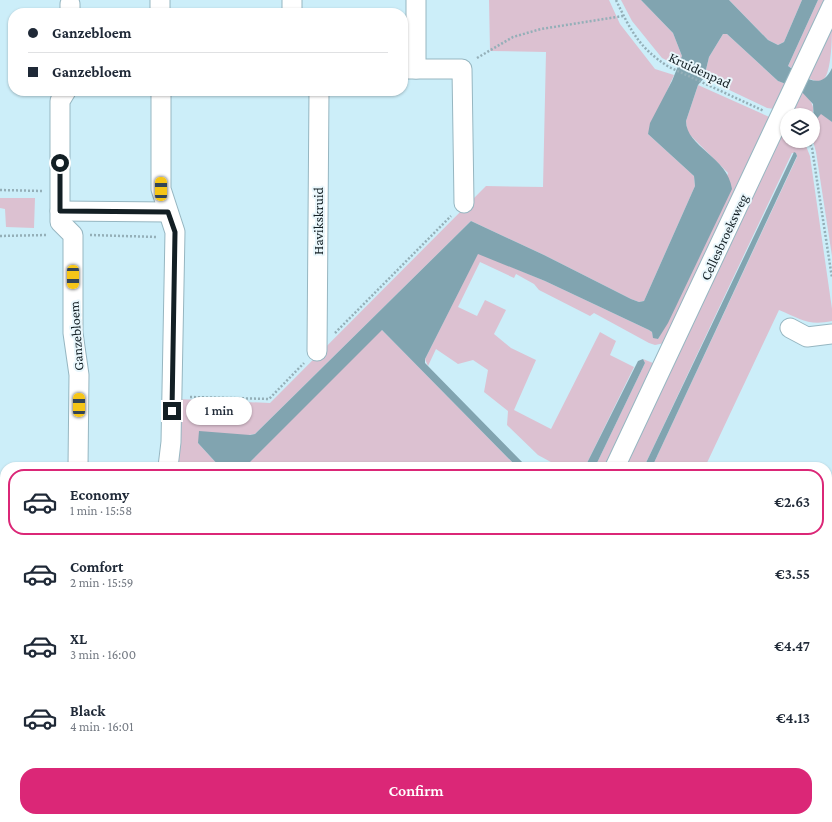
<!DOCTYPE html>
<html lang="en">
<head>
<meta charset="utf-8">
<style>
	:root { --surface:#fff; --page:#f2f2f3; --text:#1f2937; --muted:#747a83; --line:#e0e1e3; --accent:#db2777 }
	body { margin:0; font-family:"Crimson Pro",serif; background:var(--page); color:var(--text); height:100vh; display:flex; flex-direction:column; font-size:15px; white-space:nowrap }
	* { box-sizing:border-box; margin:0 }
	p { font-size:13px; color:var(--muted) }
	.icon { flex:none; width:22px; height:22px; fill:none; stroke:currentColor; stroke-width:2; stroke-linecap:round; stroke-linejoin:round }
	.map { position:relative; flex:1; overflow:hidden }
	.panel { position:absolute; left:0px; top:462px; width:832px; height:360px; display:flex; flex-direction:column; background:var(--surface); border-radius:16px 16px 0 0; box-shadow:0 1px 3px #0004 }
	.panel>* { flex:none }
	.top-card { position:absolute; left:8px; top:8px; width:400px; height:88px; border-radius:16px; box-shadow:0 1px 3px #0004; display:grid; align-content:center; height:88px; padding:0 20px; background:var(--surface) }
	.fabs { position:absolute; left:780px; top:108px; display:grid; gap:8px }
	.fabs a { display:grid; place-items:center; width:40px; height:40px; border-radius:50%; background:var(--surface); box-shadow:0 1px 3px #0004; font-size:20px }
	.end { position:absolute; width:18px; height:18px; margin:-9px; border:5px solid #131f24; background:#fff; box-shadow:0 0 0 2px #fff }
	.from { border-radius:50% }
	.bubble { position:absolute; height:28px; border-radius:14px; background:var(--surface); box-shadow:0 1px 3px #0004; font-size:13px; font-weight:600; line-height:28px; text-align:center }
	.car { position:absolute; width:12px; height:24px; margin:-12px -6px; border-radius:5px; box-shadow:0 0 3px 1px #0007; background:linear-gradient(#f5c518 24%,#345 0 40%,#f5c518 0 76%,#345 0 86%,#f5c518 0) }
	.top-card b { display:flex; align-items:center; gap:14px; height:38px; font-size:15px }
	.top-card b+b { border-top:1px solid var(--line) }
	.top-card i { width:10px; height:10px; background:var(--text) }
	ul { padding:7px 0 0; list-style:none }
	li { display:flex; align-items:center; gap:12px; height:66px; margin:0 8px 6px; padding:0 12px; border:2px solid transparent; border-radius:16px }
	li div { flex:1 }
	li b { display:block; font-size:15px }
	li em { font-style:normal; font-weight:600 }
	li.on { border-color:var(--accent) }
	li>.icon { width:36px; height:36px; stroke-width:1.5 }
	.primary-button { display:flex; gap:8px; margin-top:auto; padding:8px 20px }
	.primary-button a { flex:1; height:46px; border-radius:16px; background:var(--accent); color:#fff; font-size:16px; font-weight:600; line-height:46px; text-align:center }
	.map>svg:first-child { display:block }
	.green { fill:#dcc1d1 }
	.water { fill:#81a4b0 }
	.lines { fill:none; stroke-linecap:round; stroke-linejoin:round }
	.minor-casing { stroke:#96b6c1; stroke-width:21 }
	.path { stroke:#94afb8; stroke-width:2.5; stroke-dasharray:2 2; stroke-linecap:butt }
	.minor { stroke:#fff; stroke-width:19 }
	.route { stroke:#131f24; stroke-width:5 }
	.labels { text-anchor:middle; dominant-baseline:central; stroke-width:4; stroke-linejoin:round; paint-order:stroke }
	.street-label { font-size:14px; fill:#131f24; stroke:#eaf7fc }
</style>
</head>
<body>
<div class="map">
<svg width="832" height="822" viewBox="0 0 832 822">
	<rect width="100%" height="100%" fill="#cceef9"/>
	<g class="green">
		<polygon points="489,0 609,0 620,24 655,69 674,75 648,134 694,176 695,186 644,301 639,302 631,299 544,255 471,221 255,434 198,443 220,467 179,467 178,399 270,403 486,186 543,187 546,52 490,51"/>
		<polygon points="621,0 641,0 673,33 682,56 678,66 662,58 632,21"/>
		<polygon points="729,0 802,0 784,42 778,45 768,40"/>
		<polygon points="818,0 828,0 795,70 788,66"/>
		<path d="M832 21C832 35 832 73 823 80 818 83 810 79 805 77Z"/>
		<polygon points="723,34 727,34 778,81 789,85 774,109 767,108 704,78 709,57"/>
		<polygon points="698,85 774,119 665,343 655,345 649,343 594,313 590,316 539,290 534,284 516,274 514,278 480,262 458,307 477,316 485,300 506,310 494,334 511,348 536,360 514,410 551,429 600,332 616,341 610,355 634,367 585,467 560,467 538,455 507,425 508,411 484,392 488,370 473,360 458,364 436,349 428,366 425,359 478,253 545,281 649,330 652,332 653,337 658,339 679,299 728,173 687,132 686,121"/>
		<path d="M799 89C806 96 817 104 812 115H787Z"/>
		<polygon points="821,113 832,122 832,256 816,152 813,141 813,122"/>
		<path d="M783 127H787V141H804L810 156 832 309V321C808 326 801 319 779 310L705 467H652L797 157 796 153H792L644 467H623Z"/>
		<polygon points="0,198 35,198 34,228 6,227 5,209 0,208"/>
		<polygon points="382,330 517,467 245,467 379,331"/>
		<polygon points="643,359 653,363 655,368 607,467 595,467 645,363"/>
		<polygon points="832,694 832,785 827,786 827,695"/>
		<polygon points="5,700 5,817 351,817 346,822 0,822 0,704"/>
		<polygon points="362,817 416,817 412,822 357,822"/>
		<polygon points="432,817 476,817 473,822 428,822"/>
		<polygon points="485,817 549,817 543,822 482,822"/>
		<polygon points="661,817 699,817 689,822 657,822"/>
	</g>
	<g class="water">
		<path d="M641 0H729L768 40 778 45 784 42 802 0H818L788 66C804 77 821 92 832 68V122L821 114 814 122 813 104 799 89 778 81 727 34H723L709 57 704 78 698 85 686 121C686 147 728 157 732 189L668 323 658 339 653 338 652 332 649 330 545 281 478 254 425 359V363L527 467H517L382 330 245 467H220L198 443 199 431 250 435 255 434 471 221 544 255 631 299 639 302 644 301 695 186 694 176 648 134 650 123 672 81 682 56 673 33Z"/>
		<polygon points="794,152 796,153 797,156 652,467 644,467"/>
		<polygon points="643,359 645,363 595,467 585,467 638,361"/>
		<polygon points="0,622 5,622 5,700 0,704"/>
	</g>
	<g class="lines">
		<g class="minor-casing">
			<g id="minor">
				<polyline points="160,0 160,13"/>
				<polyline points="70,13 70,4"/>
				<polyline points="292,13 292,0"/>
				<polyline points="403,69 462,69 464,203"/>
				<polyline points="416,69 416,0"/>
				<polyline points="66,91 60,101 60,222 73,235 73,333 79,375 78,467"/>
				<polyline points="161,91 161,189 175,232 171,442 168,467"/>
				<polyline points="60,211 168,212"/>
				<polyline points="790,328 807,337 832,334"/>
				<polyline points="317,351 319,91"/>
				<polyline points="615,467 832,6"/>
				<polyline points="827,513 832,513"/>
				<polyline points="0,540 5,539"/>
				<polyline points="827,688 832,687"/>
				<polyline points="827,797 832,797"/>
				<polyline points="419,822 423,817"/>
				<polyline points="720,822 733,817"/>
			</g>
		</g>
		<g class="path">
			<path d="M616 0C631 31 639 48 669 67L764 111"/>
			<polyline points="477,58 513,37 541,29 623,16"/>
			<polyline points="808,141 812,148 832,278"/>
			<polyline points="0,190 43,191"/>
			<polyline points="90,235 157,237"/>
			<polyline points="0,236 47,235"/>
			<polyline points="335,333 451,216"/>
			<polyline points="190,397 269,399 304,363"/>
			<polyline points="611,817 616,822"/>
			<polyline points="311,822 317,817"/>
			<polyline points="463,822 466,817"/>
		</g>
		<use href="#minor" class="minor"/>
	</g>
	<g class="lines">
		<polyline class="route" points="60,163 60,211 168,212 175,232 172,411"/>
	</g>
	<g class="labels">
		<g class="street-label">
			<text transform="translate(700 70) rotate(25)">Kruidenpad</text>
			<text transform="translate(318 221) rotate(-90)">Havikskruid</text>
			<text transform="translate(724 237) rotate(-65)">Cellesbroeksweg</text>
			<text transform="translate(76 336) rotate(-94)">Ganzebloem</text>
		</g>
	</g>
</svg>
<div class="fabs">
<a><svg class="icon" aria-label="layers" viewBox="0 0 24 24"><path d="M12 4l9 5-9 5-9-5zM3 14l9 5 9-5"/></svg></a>
</div>
<i class="end from" style="left:60px;top:163px"></i>
<i class="end" style="left:172px;top:411px"></i>
<div class="bubble" style="left:186px;top:397px;width:66px">1 min</div>
<i class="car" style="left:161px;top:189px;rotate:0deg"></i>
<i class="car" style="left:73px;top:277px;rotate:180deg"></i>
<i class="car" style="left:79px;top:405px;rotate:0deg"></i>
<div class="top-card">
<b><i class="from"></i>Ganzebloem</b>
<b><i></i>Ganzebloem</b>
</div>
<section class="panel">
<ul>
<li class="on"><svg class="icon" aria-label="car" viewBox="0 0 24 24"><path d="M5 17H2v-5l4-1 3-4h7l3 4 3 1v5h-3M9 17h6M6 11h13"/><circle cx="7" cy="17" r="2"/><circle cx="17" cy="17" r="2"/></svg><div><b>Economy</b><p>1 min · 15:58</p></div><em>€2.63</em></li>
<li><svg class="icon" aria-label="car" viewBox="0 0 24 24"><path d="M5 17H2v-5l4-1 3-4h7l3 4 3 1v5h-3M9 17h6M6 11h13"/><circle cx="7" cy="17" r="2"/><circle cx="17" cy="17" r="2"/></svg><div><b>Comfort</b><p>2 min · 15:59</p></div><em>€3.55</em></li>
<li><svg class="icon" aria-label="car" viewBox="0 0 24 24"><path d="M5 17H2v-5l4-1 3-4h7l3 4 3 1v5h-3M9 17h6M6 11h13"/><circle cx="7" cy="17" r="2"/><circle cx="17" cy="17" r="2"/></svg><div><b>XL</b><p>3 min · 16:00</p></div><em>€4.47</em></li>
<li><svg class="icon" aria-label="car" viewBox="0 0 24 24"><path d="M5 17H2v-5l4-1 3-4h7l3 4 3 1v5h-3M9 17h6M6 11h13"/><circle cx="7" cy="17" r="2"/><circle cx="17" cy="17" r="2"/></svg><div><b>Black</b><p>4 min · 16:01</p></div><em>€4.13</em></li>
</ul>
<div class="primary-button"><a>Confirm</a></div>
</section>
</div>
</body>
</html>
